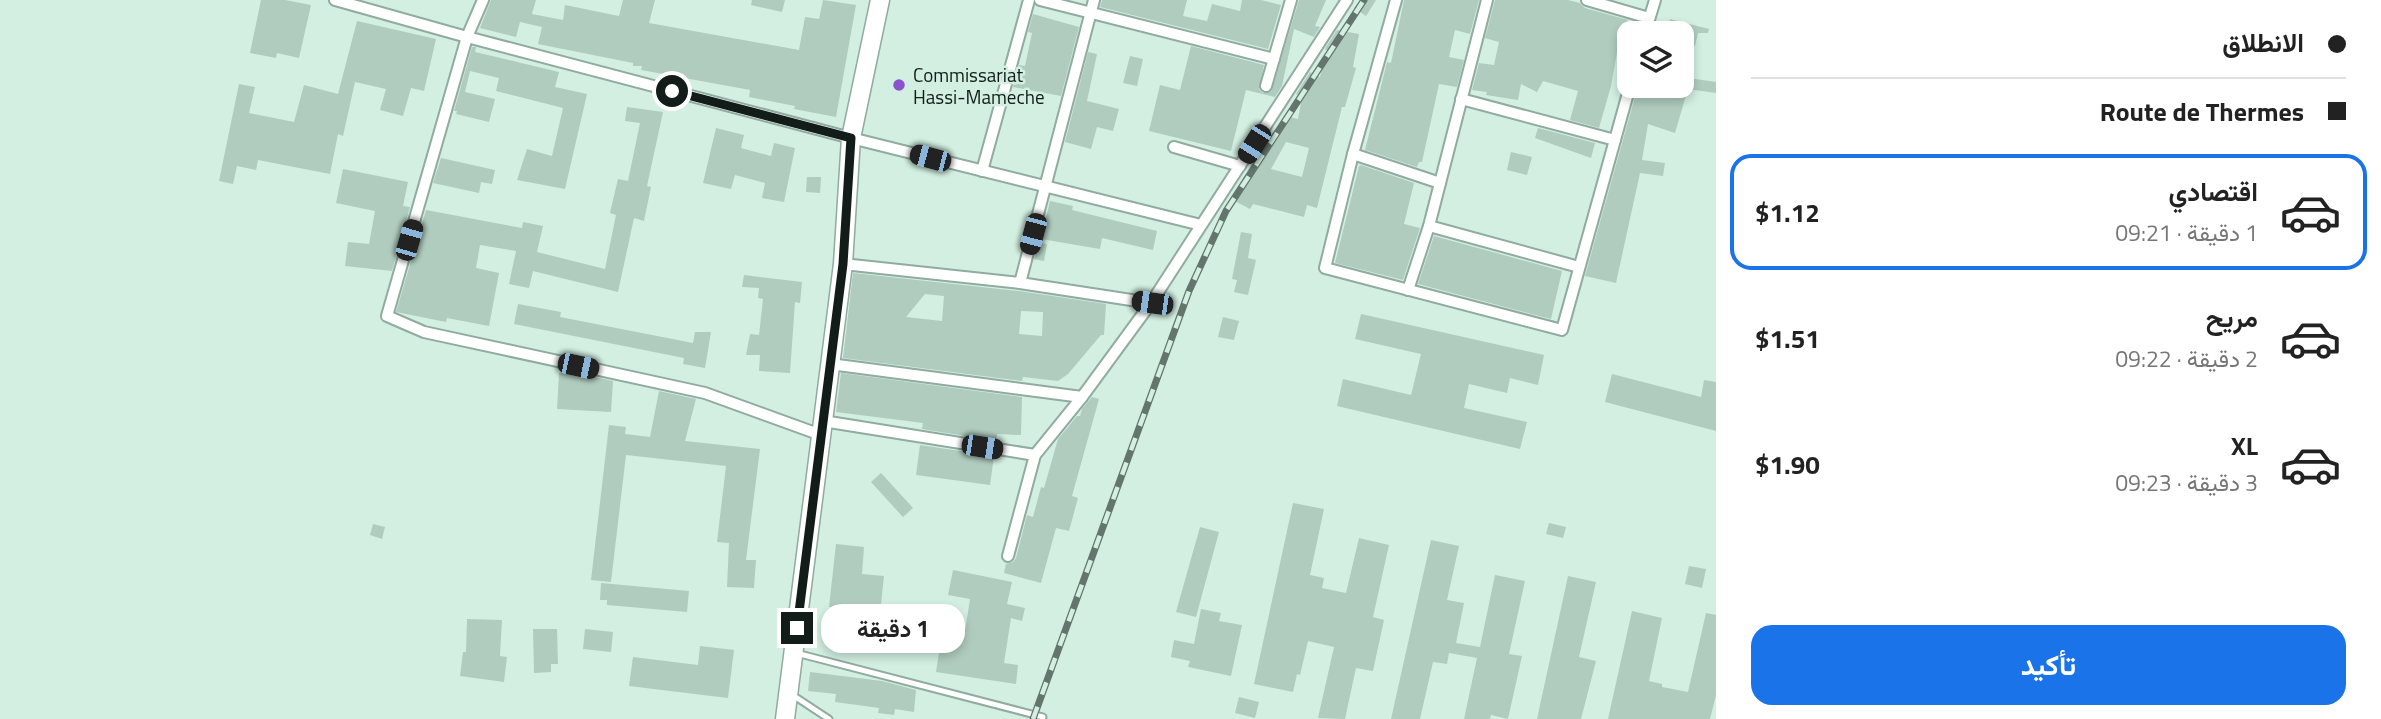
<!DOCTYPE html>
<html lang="ar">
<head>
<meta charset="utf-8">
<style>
	:root { --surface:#fff; --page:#f6f6f6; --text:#222; --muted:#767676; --line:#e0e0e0; --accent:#1a73e8 }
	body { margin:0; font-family:"Titillium Web",Vazirmatn,sans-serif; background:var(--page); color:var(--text); direction:rtl; height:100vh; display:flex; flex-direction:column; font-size:26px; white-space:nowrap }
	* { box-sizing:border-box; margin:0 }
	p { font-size:23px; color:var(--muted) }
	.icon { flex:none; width:38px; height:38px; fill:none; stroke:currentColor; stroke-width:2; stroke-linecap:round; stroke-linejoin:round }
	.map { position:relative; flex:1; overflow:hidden; direction:ltr }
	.side { display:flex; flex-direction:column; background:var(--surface); width:665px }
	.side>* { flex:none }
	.hud { display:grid; align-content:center; height:154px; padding:0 35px; background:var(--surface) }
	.tools { position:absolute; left:1617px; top:21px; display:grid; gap:14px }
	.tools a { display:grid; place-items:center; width:77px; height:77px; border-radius:14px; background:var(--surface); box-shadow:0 4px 10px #0003; font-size:35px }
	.end { position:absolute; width:32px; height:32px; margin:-16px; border:9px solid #121c18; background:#fff; box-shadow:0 0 0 4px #fff }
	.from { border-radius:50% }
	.bubble { position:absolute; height:49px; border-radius:21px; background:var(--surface); box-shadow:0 4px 10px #0003; font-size:23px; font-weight:700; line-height:49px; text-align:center; direction:rtl }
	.car { position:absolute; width:21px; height:42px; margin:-21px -10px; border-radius:9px; box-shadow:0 0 5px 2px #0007; background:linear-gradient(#222 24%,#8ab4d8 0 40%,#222 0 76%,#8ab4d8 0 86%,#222 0) }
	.hud b { display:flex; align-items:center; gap:24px; height:66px; font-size:26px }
	.hud b+b { border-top:2px solid var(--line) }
	.hud i { width:18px; height:18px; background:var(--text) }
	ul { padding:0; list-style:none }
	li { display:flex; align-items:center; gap:21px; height:116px; margin:0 14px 10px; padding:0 21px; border:4px solid transparent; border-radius:21px }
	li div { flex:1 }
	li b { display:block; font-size:26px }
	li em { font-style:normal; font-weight:700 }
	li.current { border-color:var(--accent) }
	li>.icon { width:63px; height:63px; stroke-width:1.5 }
	.button { display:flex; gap:14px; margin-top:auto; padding:14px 35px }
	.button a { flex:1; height:80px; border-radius:21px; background:var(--accent); color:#fff; font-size:28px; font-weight:700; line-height:80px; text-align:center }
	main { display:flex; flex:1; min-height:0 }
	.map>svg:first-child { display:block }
	.building { fill:#b0ccbf; fill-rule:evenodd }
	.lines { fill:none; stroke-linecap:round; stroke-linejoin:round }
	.lane-casing { stroke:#90ab9f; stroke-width:9 }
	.street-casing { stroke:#90ab9f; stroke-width:14 }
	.primary-casing { stroke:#90ab9f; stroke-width:21 }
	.lane { stroke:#fff; stroke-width:5 }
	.street { stroke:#fff; stroke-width:10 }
	.primary { stroke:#fff; stroke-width:18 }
	.rail-casing { stroke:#63756d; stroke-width:7 }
	.rail { stroke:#d2efe1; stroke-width:4.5; stroke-dasharray:13; stroke-linecap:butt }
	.route { stroke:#121c18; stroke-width:9 }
	.poi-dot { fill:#8b53cb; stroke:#d2efe1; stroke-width:2.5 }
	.labels { text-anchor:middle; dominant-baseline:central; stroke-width:5; stroke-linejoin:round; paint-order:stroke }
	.poi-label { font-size:19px; fill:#121c18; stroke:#d2efe1; text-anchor:start }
</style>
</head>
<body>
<main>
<section class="side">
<div class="hud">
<b><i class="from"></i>الانطلاق</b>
<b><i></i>Route de Thermes</b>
</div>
<ul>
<li class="current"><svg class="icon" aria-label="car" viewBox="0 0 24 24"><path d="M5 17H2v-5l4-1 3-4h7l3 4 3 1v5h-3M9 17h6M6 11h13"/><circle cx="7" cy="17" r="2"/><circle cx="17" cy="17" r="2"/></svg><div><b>اقتصادي</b><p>1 دقيقة · 09:21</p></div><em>$1.12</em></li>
<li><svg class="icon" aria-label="car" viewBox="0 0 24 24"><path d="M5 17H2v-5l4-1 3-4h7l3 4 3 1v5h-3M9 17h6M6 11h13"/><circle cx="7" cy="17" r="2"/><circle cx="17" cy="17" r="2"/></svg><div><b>مريح</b><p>2 دقيقة · 09:22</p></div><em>$1.51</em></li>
<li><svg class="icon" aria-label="car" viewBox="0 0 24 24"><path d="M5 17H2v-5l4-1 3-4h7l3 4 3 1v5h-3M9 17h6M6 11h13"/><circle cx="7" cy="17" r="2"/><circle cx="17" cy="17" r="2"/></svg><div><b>XL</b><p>3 دقيقة · 09:23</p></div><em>$1.90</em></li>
</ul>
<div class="button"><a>تأكيد</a></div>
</section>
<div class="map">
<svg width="1716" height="719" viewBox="0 0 1716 719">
	<rect width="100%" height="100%" fill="#d2efe1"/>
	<g class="building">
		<polygon points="261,0 285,0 311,5 299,58 277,53 276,58 250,53"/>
		<polygon points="491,0 536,0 532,14 563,20 565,5 619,16 623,0 655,0 649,23 799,50 805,17 819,19 823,0 856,5 836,117 794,109 795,106 749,97 750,90 641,70 642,66 633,66 633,63 538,44 542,27 520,22 516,37 480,28"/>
		<polygon points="752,0 785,0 782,12 751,5"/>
		<polygon points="1102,0 1187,0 1183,16 1207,21 1212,4 1240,11 1242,0 1261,0 1281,5 1268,49 1100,7"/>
		<polygon points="1299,0 1326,0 1315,26 1320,27 1314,37 1294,29 1282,86 1275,97 1246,90 1231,151 1149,131 1160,85 1180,90 1191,46 1264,65 1259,89 1263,93 1271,92"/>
		<polygon points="1360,0 1376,0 1366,16 1354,8"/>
		<polygon points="1404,0 1479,0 1470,34 1455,30 1449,57 1464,60 1457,87 1439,84 1422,162 1419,162 1417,167 1365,150 1387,62 1391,63"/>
		<polygon points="1495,0 1568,0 1580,3 1585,8 1628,20 1620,47 1618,47 1611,86 1599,128 1570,120 1578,91 1543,81 1537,92 1521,84 1518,100 1486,95 1487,92 1472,90 1479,63 1494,65 1499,42 1485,38"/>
		<polygon points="1033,14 1079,27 1061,96 1013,87 1019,65 1025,66 1032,33 1028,32"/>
		<polygon points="1670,19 1709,29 1708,33 1698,33 1695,46 1682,43 1682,33 1667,33"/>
		<polygon points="357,21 436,39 424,91 411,88 403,116 380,110 386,89 355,82 343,136 338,134 330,174 258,160 256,170 237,166 233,184 219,181 239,84 255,87 249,113 294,122 304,85 338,94"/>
		<path d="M1337 30 1359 34 1353 67 1356 68 1345 107H1342L1317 208 1307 205 1304 217 1253 204 1250 209 1231 199 1264 142 1270 145 1273 133 1277 134 1285 116 1298 119 1302 97 1296 94 1310 72 1320 77 1327 50H1325L1326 47ZM1286 142 1309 148 1302 177 1271 169Z"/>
		<polygon points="472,47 476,47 475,52 559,72 555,87 587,94 565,189 517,180 527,149 552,156 563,108 496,91 499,78 470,71 465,92 495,99 489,122 456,114 457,111 454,111"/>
		<polygon points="1088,52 1097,54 1087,101 1119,109 1113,131 1097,127 1091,149 1065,142"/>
		<polygon points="1130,56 1143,59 1137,86 1123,83"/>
		<polygon points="1682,77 1716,82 1716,93 1680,88"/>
		<polygon points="1638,86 1664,86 1687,92 1675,133 1648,124 1642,160 1665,163 1663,176 1640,173 1616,283 1585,276"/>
		<polygon points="627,107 663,112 647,186 651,187 644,221 634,218 618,292 533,271 529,288 509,284 516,251 480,245 476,268 499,273 489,326 447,318 446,322 396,312 426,210 522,228 523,222 543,226 537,252 605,269 616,215 610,213 618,179 628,181 640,123 625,121"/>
		<polygon points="716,128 744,135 741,148 771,156 774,143 795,148 784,202 762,198 765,183 735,175 731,189 703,183"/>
		<polygon points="1538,128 1595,143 1591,158 1535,138"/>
		<polygon points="1511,152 1532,157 1527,175 1507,170"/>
		<polygon points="441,158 495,170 492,184 481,182 479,193 433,183"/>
		<polygon points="1361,165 1414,183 1404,224 1420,228 1403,280 1335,263 1359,166"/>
		<polygon points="343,169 408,182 403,206 410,207 392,271 345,266 348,242 369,244 375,211 336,203"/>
		<polygon points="807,177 821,177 820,193 806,192"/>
		<polygon points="1050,201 1073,206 1072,210 1157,231 1153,250 1102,238 1100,249 1041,239"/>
		<polygon points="1241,232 1252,234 1248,258 1256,260 1248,295 1234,292 1237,280 1232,279"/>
		<polygon points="1434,236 1562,271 1551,319 1418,284"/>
		<polygon points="1039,243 1047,244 1044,261 1034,259"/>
		<path d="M853 273 1019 291 1106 304 1104 335H1101L1068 374 1058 381 1023 377 1022 381 843 358ZM925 294 944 296 942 321 906 317ZM1021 311 1043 312 1042 336 1019 334Z"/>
		<polygon points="744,275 802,282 800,303 795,302 790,373 759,371 760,355 746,355 750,334 759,335 763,299 758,298 759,288 742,287"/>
		<polygon points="518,304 561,312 560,317 693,343 695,332 711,332 705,368 683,364 684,358 514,324"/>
		<polygon points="1361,314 1544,355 1538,385 1510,378 1507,393 1469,384 1464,408 1527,422 1520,449 1337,406 1343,379 1411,395 1421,354 1355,339"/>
		<polygon points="1223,317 1239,321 1234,340 1218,337"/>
		<polygon points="559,373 581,374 613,381 611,412 557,409"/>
		<polygon points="841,373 1022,397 1021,435 997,434 996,441 922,429 923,423 836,412"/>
		<polygon points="1612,374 1701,397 1704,380 1716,382 1716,431 1605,402"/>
		<polygon points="659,391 696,399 685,441 760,449 746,560 756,560 754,588 727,587 729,543 717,542 726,466 626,455 611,582 591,580 609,425 626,427 625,434 650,437"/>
		<polygon points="1092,397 1099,399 1072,496 1078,498 1069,531 1056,528 1041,583 1004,573 1006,564 1013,562 1016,558 1027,515 1033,517 1041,487 1044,488 1058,439 1077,416 1080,416 1082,409"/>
		<polygon points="920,445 994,456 990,485 916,475"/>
		<polygon points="881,473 913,508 903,517 871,482"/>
		<polygon points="1293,503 1324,509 1310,575 1324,578 1322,588 1346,593 1359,538 1389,545 1373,617 1384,620 1373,671 1356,668 1345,719 1318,718 1334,647 1308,641 1300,675 1297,674 1293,692 1254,684"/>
		<polygon points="1549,523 1566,527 1563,538 1546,534"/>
		<polygon points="373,524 385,527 382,539 370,535"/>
		<polygon points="1200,527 1219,532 1196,617 1176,612"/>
		<polygon points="1431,540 1459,546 1447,600 1464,603 1456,643 1480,647 1495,575 1525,581 1509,654 1522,656 1508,719 1491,715 1490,719 1464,719 1477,658 1449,653 1447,664 1433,662 1420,719 1391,719"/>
		<polygon points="836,544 864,547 862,574 884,576 880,613 829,607"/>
		<polygon points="1689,566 1706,569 1702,588 1685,584"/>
		<polygon points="953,570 1012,582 1007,604 1025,608 1022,621 1011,618 1004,663 1018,665 1016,684 936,672 942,633 964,637 970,599 948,595"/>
		<polygon points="1568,576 1596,582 1579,657 1596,661 1581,719 1537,719"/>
		<polygon points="601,583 689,591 687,612 607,605 607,600 600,600"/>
		<polygon points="1201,609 1221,613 1219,621 1242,625 1231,676 1188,667 1190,661 1171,657 1174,640 1194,644"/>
		<polygon points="1632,611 1662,618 1649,681 1662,684 1662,687 1688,692 1706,613 1716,615 1716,695 1710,719 1608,719"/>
		<polygon points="467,619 502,620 500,656 507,657 504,682 460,676 463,652 466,652"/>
		<polygon points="533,629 557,629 558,664 551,664 551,672 534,673"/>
		<polygon points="585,629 613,632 611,652 583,649"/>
		<polygon points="700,646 734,650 728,698 629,686 633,657 698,665"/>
		<polygon points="810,672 882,681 916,690 914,712 895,709 894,715 878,713 879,708 835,702 836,694 808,691"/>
		<polygon points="1239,697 1259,702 1255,718 1235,713"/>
	</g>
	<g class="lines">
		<g class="lane-casing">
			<g id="lane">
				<polyline points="796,653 1043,717"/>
				<polyline points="791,694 829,719"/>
			</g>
		</g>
		<g class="street-casing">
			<g id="street">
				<polyline points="335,0 467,37 851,138 1201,225"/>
				<polyline points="483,0 467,37 387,316 424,332 705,393 821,435"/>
				<polyline points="1040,0 1274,59"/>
				<polyline points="1396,0 1353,154 1325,268 1562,330 1630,86"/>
				<polyline points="1587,0 1649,18"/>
				<polyline points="1645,33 1655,0"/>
				<polyline points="1266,86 1291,0"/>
				<polyline points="1461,99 1615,140"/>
				<polyline points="1174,147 1240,166"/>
				<polyline points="1353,154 1440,183"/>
				<polyline points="982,171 1029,0"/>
				<polyline points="1429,226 1579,267"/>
				<polyline points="843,264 1020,283 1151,303"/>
				<polyline points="1020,283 1094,0"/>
				<polyline points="1408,290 1429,226 1487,0"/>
				<polyline points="830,364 1082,397"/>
				<polyline points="823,421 1035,455"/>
				<polyline points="1008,556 1035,455 1082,397 1151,303 1347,0"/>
			</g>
		</g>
		<g class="primary-casing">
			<polyline id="primary" points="785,719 843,264 851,138 880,0"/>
		</g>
		<use href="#lane" class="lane"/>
		<use href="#street" class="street"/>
		<use href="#primary" class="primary"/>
		<g class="rail-casing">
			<polyline id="rail" points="1033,719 1189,291 1226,211 1364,0"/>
		</g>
		<use href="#rail" class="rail"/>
	</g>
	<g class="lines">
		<polyline class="route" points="672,91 851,138 843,264 797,628"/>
	</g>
	<circle class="poi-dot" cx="899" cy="85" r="7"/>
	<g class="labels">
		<g class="poi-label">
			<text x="913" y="74">Commissariat<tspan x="913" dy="22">Hassi-Mameche</tspan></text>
		</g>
	</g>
</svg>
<div class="tools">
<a><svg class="icon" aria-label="layers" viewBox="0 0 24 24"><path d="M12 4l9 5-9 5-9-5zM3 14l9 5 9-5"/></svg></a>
</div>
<i class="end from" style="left:672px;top:91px"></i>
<i class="end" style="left:797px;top:628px"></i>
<div class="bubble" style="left:821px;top:604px;width:144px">1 دقيقة</div>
<i class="car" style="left:1254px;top:144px;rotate:212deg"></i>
<i class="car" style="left:930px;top:158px;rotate:285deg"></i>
<i class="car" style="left:1033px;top:234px;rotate:195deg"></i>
<i class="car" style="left:409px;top:240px;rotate:16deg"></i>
<i class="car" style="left:1152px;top:303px;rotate:278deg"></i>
<i class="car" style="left:578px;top:366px;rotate:102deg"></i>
<i class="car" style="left:982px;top:447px;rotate:99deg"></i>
</div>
</main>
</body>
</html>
